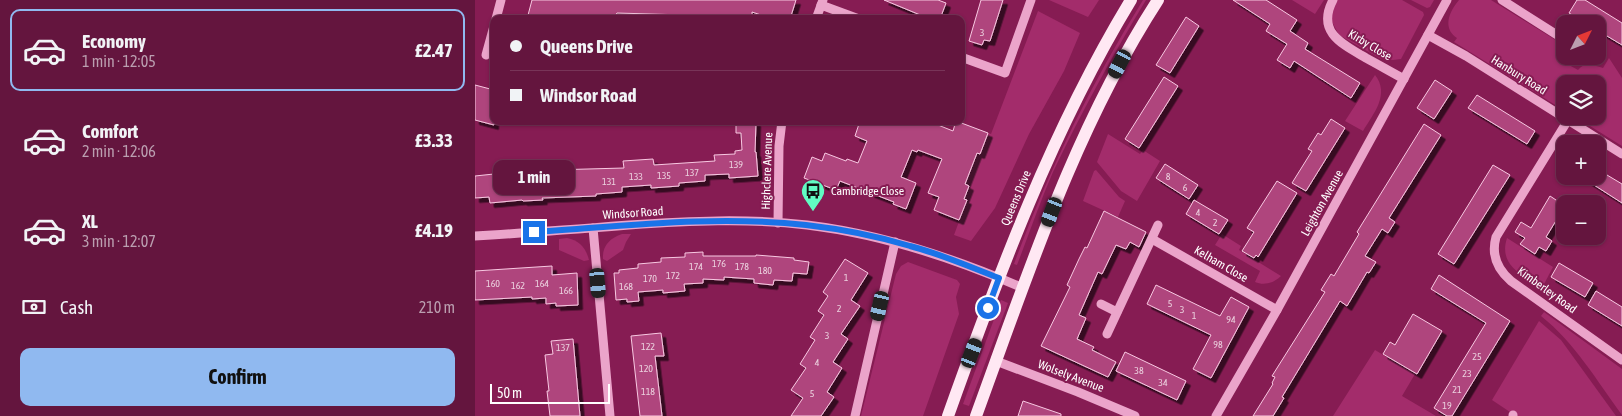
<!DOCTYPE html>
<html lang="en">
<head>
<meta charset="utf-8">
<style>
	:root { --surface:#64153e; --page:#6c2249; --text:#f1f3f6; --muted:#bb9fb0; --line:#783458; --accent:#90b9f0 }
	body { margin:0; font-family:"Asap Condensed",sans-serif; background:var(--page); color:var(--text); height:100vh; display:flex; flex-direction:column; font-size:19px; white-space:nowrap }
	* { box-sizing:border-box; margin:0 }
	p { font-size:16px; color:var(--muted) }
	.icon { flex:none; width:28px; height:28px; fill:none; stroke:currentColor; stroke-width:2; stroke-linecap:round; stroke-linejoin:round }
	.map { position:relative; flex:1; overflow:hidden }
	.panel { display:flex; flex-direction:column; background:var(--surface); width:475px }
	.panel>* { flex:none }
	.top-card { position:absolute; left:15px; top:15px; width:475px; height:110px; border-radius:10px; box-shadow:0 1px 4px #0004,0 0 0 1px var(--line); display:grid; align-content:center; height:110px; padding:0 20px; background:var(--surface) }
	.needle { width:32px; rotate:48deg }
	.controls { position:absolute; left:1081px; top:15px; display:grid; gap:10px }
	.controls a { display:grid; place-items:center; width:50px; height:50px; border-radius:10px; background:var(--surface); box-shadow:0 1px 4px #0004,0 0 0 1px var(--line); font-size:25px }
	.scale { position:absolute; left:15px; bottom:12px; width:120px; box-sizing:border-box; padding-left:5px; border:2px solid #fff; border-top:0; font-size:14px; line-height:18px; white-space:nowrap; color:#fff; -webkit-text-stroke:4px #861c53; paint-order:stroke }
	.end { position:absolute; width:22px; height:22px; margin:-11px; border:6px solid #1a73e8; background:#fff; box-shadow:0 0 0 2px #fff }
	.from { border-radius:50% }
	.bubble { position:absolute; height:35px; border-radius:10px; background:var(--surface); box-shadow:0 1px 4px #0004,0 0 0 1px var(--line); font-size:16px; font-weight:700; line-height:35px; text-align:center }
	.car { position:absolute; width:15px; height:30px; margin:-15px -8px; border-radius:6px; box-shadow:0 0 4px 1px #0007; background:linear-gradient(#222 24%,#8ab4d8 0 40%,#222 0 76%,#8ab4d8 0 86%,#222 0) }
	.top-card b { display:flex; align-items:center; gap:18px; height:48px; font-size:19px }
	.top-card b+b { border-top:1px solid var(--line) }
	.top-card i { width:12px; height:12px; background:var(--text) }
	ul { padding:9px 0 0; list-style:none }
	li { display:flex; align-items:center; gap:15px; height:82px; margin:0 10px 8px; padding:0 10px; border:2px solid transparent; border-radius:10px }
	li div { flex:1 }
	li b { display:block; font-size:19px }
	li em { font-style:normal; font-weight:700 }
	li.selected { border-color:var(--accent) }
	li>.icon { width:45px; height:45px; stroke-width:1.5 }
	.pay { display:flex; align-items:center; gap:12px; height:55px; padding:0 20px; font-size:19px }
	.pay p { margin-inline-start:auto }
	.button { display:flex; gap:10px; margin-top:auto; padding:10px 20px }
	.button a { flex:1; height:58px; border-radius:10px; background:var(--accent); color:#111; font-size:20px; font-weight:700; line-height:58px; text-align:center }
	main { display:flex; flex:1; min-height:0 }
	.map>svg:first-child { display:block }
	.green { fill:#a32c6b }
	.building { fill:#af447d; stroke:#f8c9e2; filter:url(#shadow) }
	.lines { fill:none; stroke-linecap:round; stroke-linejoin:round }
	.minor { stroke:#eba4ca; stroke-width:9 }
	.major { stroke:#ffe8f3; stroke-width:12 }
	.route { stroke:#1a73e8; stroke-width:6 }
	.labels { text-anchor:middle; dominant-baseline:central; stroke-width:4; stroke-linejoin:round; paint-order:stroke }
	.number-label { font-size:10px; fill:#ebd0de }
	.street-label { font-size:12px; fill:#fff; stroke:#861c53 }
	.poi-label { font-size:12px; fill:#fff; stroke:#861c53; text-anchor:start }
</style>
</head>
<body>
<main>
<section class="panel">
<ul>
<li class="selected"><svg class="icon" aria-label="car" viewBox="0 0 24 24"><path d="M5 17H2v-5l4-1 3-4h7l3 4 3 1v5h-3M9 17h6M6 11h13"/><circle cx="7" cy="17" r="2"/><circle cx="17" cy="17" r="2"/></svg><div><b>Economy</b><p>1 min · 12:05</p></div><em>£2.47</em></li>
<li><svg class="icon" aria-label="car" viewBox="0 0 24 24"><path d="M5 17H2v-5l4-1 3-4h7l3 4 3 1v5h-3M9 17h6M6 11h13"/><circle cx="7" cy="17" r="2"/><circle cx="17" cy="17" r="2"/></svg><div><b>Comfort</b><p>2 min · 12:06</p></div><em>£3.33</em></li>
<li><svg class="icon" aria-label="car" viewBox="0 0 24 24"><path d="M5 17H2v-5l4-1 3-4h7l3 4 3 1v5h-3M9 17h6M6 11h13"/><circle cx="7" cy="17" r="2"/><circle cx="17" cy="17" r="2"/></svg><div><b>XL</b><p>3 min · 12:07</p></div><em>£4.19</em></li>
</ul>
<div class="pay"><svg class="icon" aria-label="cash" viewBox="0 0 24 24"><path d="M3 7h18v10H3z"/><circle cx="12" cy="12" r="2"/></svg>Cash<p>210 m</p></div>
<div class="button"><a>Confirm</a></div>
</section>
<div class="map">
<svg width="1147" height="416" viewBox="0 0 1147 416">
	<defs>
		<filter id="shadow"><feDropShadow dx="4.5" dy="4.5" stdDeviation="0" flood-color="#0009"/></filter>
	</defs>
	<rect width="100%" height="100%" fill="#861c53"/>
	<g class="green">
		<polygon points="574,0 624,0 613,17"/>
		<path d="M668 0H671C637 56 606 113 578 172 565 202 554 234 542 265L539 264C573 171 616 84 668 0Z"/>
		<polygon points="817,0 849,0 840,14"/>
		<polygon points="862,0 927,0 948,12 949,15 926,59 918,60 906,59 864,35 856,20 857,14"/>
		<polygon points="936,0 959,0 955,7 952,8"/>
		<path d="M984 0H1016L1087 44 1090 48V56H1095L1094 65 1103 70C1110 61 1118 65 1128 68L1134 58 1147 78V146L1099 116H1122V84H1090V111L979 42 982 38C967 28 974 12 984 0Z"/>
		<path d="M563 11 605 33 589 71 554 134 520 208 496 241 479 235 492 200 489 199C490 175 501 154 513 133L516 134Z"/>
		<path d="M900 75C915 94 899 113 888 131L870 121Z"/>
		<polygon points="633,134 665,154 668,150 685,161 662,201 646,191 622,162"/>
		<polygon points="621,170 644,197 650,201 643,217 608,201 619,171"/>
		<path d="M147 234H156L151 242 148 250 132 261 128 259C127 246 135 238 147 234Z"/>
		<path d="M747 234 766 246 764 250 806 276C799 283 789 286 780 282L785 271 740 245Z"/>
		<path d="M92 238C104 240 111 248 114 260L109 261 84 250V239Z"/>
		<path d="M1032 238 1078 267 1067 288C1048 275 1023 266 1032 238Z"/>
		<polygon points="433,262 482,280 485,284 481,297 484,314 448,416 386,416 421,274 426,266"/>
		<polygon points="526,300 533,303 494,406 488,404"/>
		<path d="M1069 312 1147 369V415C1122 381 1100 343 1066 316Z"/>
		<polygon points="1064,321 1086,340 1141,416 1041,416 1017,400"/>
		<polygon points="900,350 940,374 927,396 961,416 858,416"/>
	</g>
	<g class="building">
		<polygon points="57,0 321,0 315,19 298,19 277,12 277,17 142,13 137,19 52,19"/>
		<polygon points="409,0 463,0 471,3 465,19 455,19"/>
		<polygon points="506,0 528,0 515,41 509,40 507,45 494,41"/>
		<polygon points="758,0 791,0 822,20 815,31 833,43 830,49 885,83 876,98 819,61 815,68 802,60 812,44 791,31 795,24"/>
		<polygon points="1102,0 1110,0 1147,23 1147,45 1122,30 1122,24 1113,24 1094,13"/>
		<polygon points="711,17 724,26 695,73 681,65"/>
		<polygon points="689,77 703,86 664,148 650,139"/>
		<polygon points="960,80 977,91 959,119 942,108"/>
		<polygon points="0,85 19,90 19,125 0,120"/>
		<polygon points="1002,95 1060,131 1052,144 993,108"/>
		<polygon points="856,119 870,128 831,191 817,183 837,151 833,149 843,133 846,135"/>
		<polygon points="261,121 281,122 280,152 281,152 283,176 254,178 254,174 230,175 230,181 204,183 204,186 176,188 176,185 147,187 147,192 121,194 121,196 67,198 68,200 48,201 47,200 15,203 14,197 0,198 0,176 76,168 76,170 149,168 148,161 178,159 179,165 240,161 239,155 260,154 260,151 267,150 266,133 261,133"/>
		<polygon points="385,121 453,121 478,131 481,121 513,133 505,154 502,153 490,184 494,186 489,199 492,200 484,220 459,210 464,197 453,193 467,159 443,150 442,152 437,150 426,177 441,183 431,209 418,204 419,202 365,181 361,190 329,178 337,157 347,161 350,153 371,161 372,159 383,163 392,141 380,136"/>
		<polygon points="949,124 966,135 914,218 920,222 913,233 907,229 890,256 901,262 894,273 892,272 872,306 865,301 807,397 809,398 798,416 778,416 798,384 797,383 800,377 797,376 850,292 846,290 856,274 859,276 884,234 882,232"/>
		<polygon points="690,164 723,185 714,199 681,178"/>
		<polygon points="1018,165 1035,175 979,264 963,254"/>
		<polygon points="1122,169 1147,184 1147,203 1105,176 1122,176"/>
		<polygon points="802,181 822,193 783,257 781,255 779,258 767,251 779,232 772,228"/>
		<polygon points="1075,196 1090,206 1071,237 1077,241 1071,251 1064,247 1060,254 1045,244 1050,238 1040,232 1046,222 1056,228"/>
		<polygon points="719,200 753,220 744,234 711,214"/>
		<polygon points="629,211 671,232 664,247 655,242 651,249 641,245 627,274 623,272 604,315 611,318 602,339 619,347 617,350 641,362 633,377 566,346 595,287 592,285 604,259 610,247 612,248"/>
		<polygon points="228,252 228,256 281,256 281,255 319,258 319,260 334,262 332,274 318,273 317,281 299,280 298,285 279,283 279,279 249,277 249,280 228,279 228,283 209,284 210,291 188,293 188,290 163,292 164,301 152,302 152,299 141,300 139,273 144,273 144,270 163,268 163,264 186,262 186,258 210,257 210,253"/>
		<polygon points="370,259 393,273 376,300 385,306 366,334 373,339 358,362 367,368 352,392 359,397 346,416 316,416 328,398 316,390 331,368 325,364 340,340 335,337 349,315 343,311 353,296 348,292"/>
		<polygon points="1084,263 1118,283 1110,297 1076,277"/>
		<polygon points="77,266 77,275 102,273 103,305 81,306 81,303 71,304 71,298 57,299 57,297 0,300 0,271"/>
		<polygon points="964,275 1035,321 977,416 972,416 959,408 1011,323 956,289"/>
		<polygon points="681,285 745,316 756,297 774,307 736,378 718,369 736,335 672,304"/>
		<polygon points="1121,291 1147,307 1147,326 1113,305"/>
		<polygon points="938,314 967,331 942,374 908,354 915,342 920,345"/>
		<polygon points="186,333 189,356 180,356 187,416 165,416 156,336"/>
		<polygon points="98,339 105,416 75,416 72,391 74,391 70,355 78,354 76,341"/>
		<polygon points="650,352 711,381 702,400 641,371"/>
		<polygon points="548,401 586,414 586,416 543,416"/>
	</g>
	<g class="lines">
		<g class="minor">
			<path d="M858 0C841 32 867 44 891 58 904 65 916 72 929 79"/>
			<polyline points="1027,0 1090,40"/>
			<polyline points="346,5 384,19"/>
			<polyline points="21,19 26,0"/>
			<polyline points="341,19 348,0"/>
			<polyline points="953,35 991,56 1147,154"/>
			<polyline points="11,55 19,26"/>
			<polyline points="486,57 530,73 556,0"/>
			<path d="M1093 120 1021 237C1016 255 1022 269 1036 281L1147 360"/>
			<polyline points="303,223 304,146 307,121"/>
			<polyline points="118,228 135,416"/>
			<path d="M0 236C51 233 103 229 154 225 213 221 273 218 332 225 407 234 479 258 548 288"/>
			<polyline points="677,239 802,310"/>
			<polyline points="626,304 642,312"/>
			<polyline points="632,334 683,225"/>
			<polyline points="521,361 603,392 660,416"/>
			<polyline points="380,416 420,242"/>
			<polyline points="741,416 802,310 972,0"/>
			<polyline points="1038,416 1038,415"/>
		</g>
		<g class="major">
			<path d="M473 416C524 273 577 130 656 0"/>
			<path d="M501 416C553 274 600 128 683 0"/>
		</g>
	</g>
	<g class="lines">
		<path class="route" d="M59 232C149 226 241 215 331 225 366 229 402 236 435 246 466 254 495 267 524 278L513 308"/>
	</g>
	<defs>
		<g id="bus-pin" transform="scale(1.25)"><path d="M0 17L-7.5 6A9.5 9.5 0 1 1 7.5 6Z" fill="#61fcc3" stroke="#861c53"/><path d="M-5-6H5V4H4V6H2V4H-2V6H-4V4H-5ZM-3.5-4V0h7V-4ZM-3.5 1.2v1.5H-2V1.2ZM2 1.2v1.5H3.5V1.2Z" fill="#111"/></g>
	</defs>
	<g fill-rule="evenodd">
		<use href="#bus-pin" x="338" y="191"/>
	</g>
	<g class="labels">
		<g class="number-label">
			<text x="507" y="32">3</text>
			<text x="261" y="164">139</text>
			<text x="217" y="172">137</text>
			<text x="189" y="175">135</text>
			<text x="161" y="176">133</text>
			<text x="693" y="176">8</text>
			<text x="134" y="181">131</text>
			<text x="710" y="187">6</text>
			<text x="723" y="212">4</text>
			<text x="740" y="222">2</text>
			<text x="244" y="263">176</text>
			<text x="221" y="266">174</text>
			<text x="267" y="266">178</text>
			<text x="290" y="270">180</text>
			<text x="198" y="275">172</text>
			<text x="371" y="277">1</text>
			<text x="175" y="278">170</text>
			<text x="18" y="283">160</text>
			<text x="67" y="283">164</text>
			<text x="43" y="285">162</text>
			<text x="151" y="286">168</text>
			<text x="91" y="290">166</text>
			<text x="695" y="303">5</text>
			<text x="364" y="308">2</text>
			<text x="707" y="309">3</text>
			<text x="719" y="315">1</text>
			<text x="756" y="319">94</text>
			<text x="352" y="335">3</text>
			<text x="743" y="344">98</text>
			<text x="173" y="346">122</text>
			<text x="88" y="347">137</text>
			<text x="1002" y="356">25</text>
			<text x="342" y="362">4</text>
			<text x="171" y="368">120</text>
			<text x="664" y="370">38</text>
			<text x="992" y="373">23</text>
			<text x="688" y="382">34</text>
			<text x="982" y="389">21</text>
			<text x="173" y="391">118</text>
			<text x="337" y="393">5</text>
			<text x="972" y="405">19</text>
		</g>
		<g class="street-label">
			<text transform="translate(895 45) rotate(31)">Kirby Close</text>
			<text transform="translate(1044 75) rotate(32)">Hanbury Road</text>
			<text transform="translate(292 171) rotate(-88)">Highclere Avenue</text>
			<text transform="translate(541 198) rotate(-67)">Queens Drive</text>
			<text transform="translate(847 203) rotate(-61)">Leighton Avenue</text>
			<text transform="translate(158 213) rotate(-4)">Windsor Road</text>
			<text transform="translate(746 264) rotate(30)">Kelham Close</text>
			<text transform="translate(1072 290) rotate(36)">Kimberley Road</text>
			<text transform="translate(596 376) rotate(21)">Wolsely Avenue</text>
		</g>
		<g class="poi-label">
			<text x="356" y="191">Cambridge Close</text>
		</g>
	</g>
</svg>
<div class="controls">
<a><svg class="needle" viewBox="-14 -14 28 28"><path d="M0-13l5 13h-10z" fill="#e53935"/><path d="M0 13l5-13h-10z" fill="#bb9fb0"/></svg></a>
<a><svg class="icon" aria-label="layers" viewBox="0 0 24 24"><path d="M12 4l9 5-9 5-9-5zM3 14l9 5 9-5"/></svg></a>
<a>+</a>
<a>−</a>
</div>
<div class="scale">50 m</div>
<i class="end from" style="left:513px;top:308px"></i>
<i class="end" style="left:59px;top:232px"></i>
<div class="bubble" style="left:18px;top:160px;width:82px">1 min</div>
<i class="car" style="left:645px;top:64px;rotate:208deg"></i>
<i class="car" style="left:577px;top:212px;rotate:201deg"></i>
<i class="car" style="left:123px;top:283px;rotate:175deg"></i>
<i class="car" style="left:405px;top:306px;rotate:193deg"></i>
<i class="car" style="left:497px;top:353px;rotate:21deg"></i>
<div class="top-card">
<b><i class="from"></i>Queens Drive</b>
<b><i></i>Windsor Road</b>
</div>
</div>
</main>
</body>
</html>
